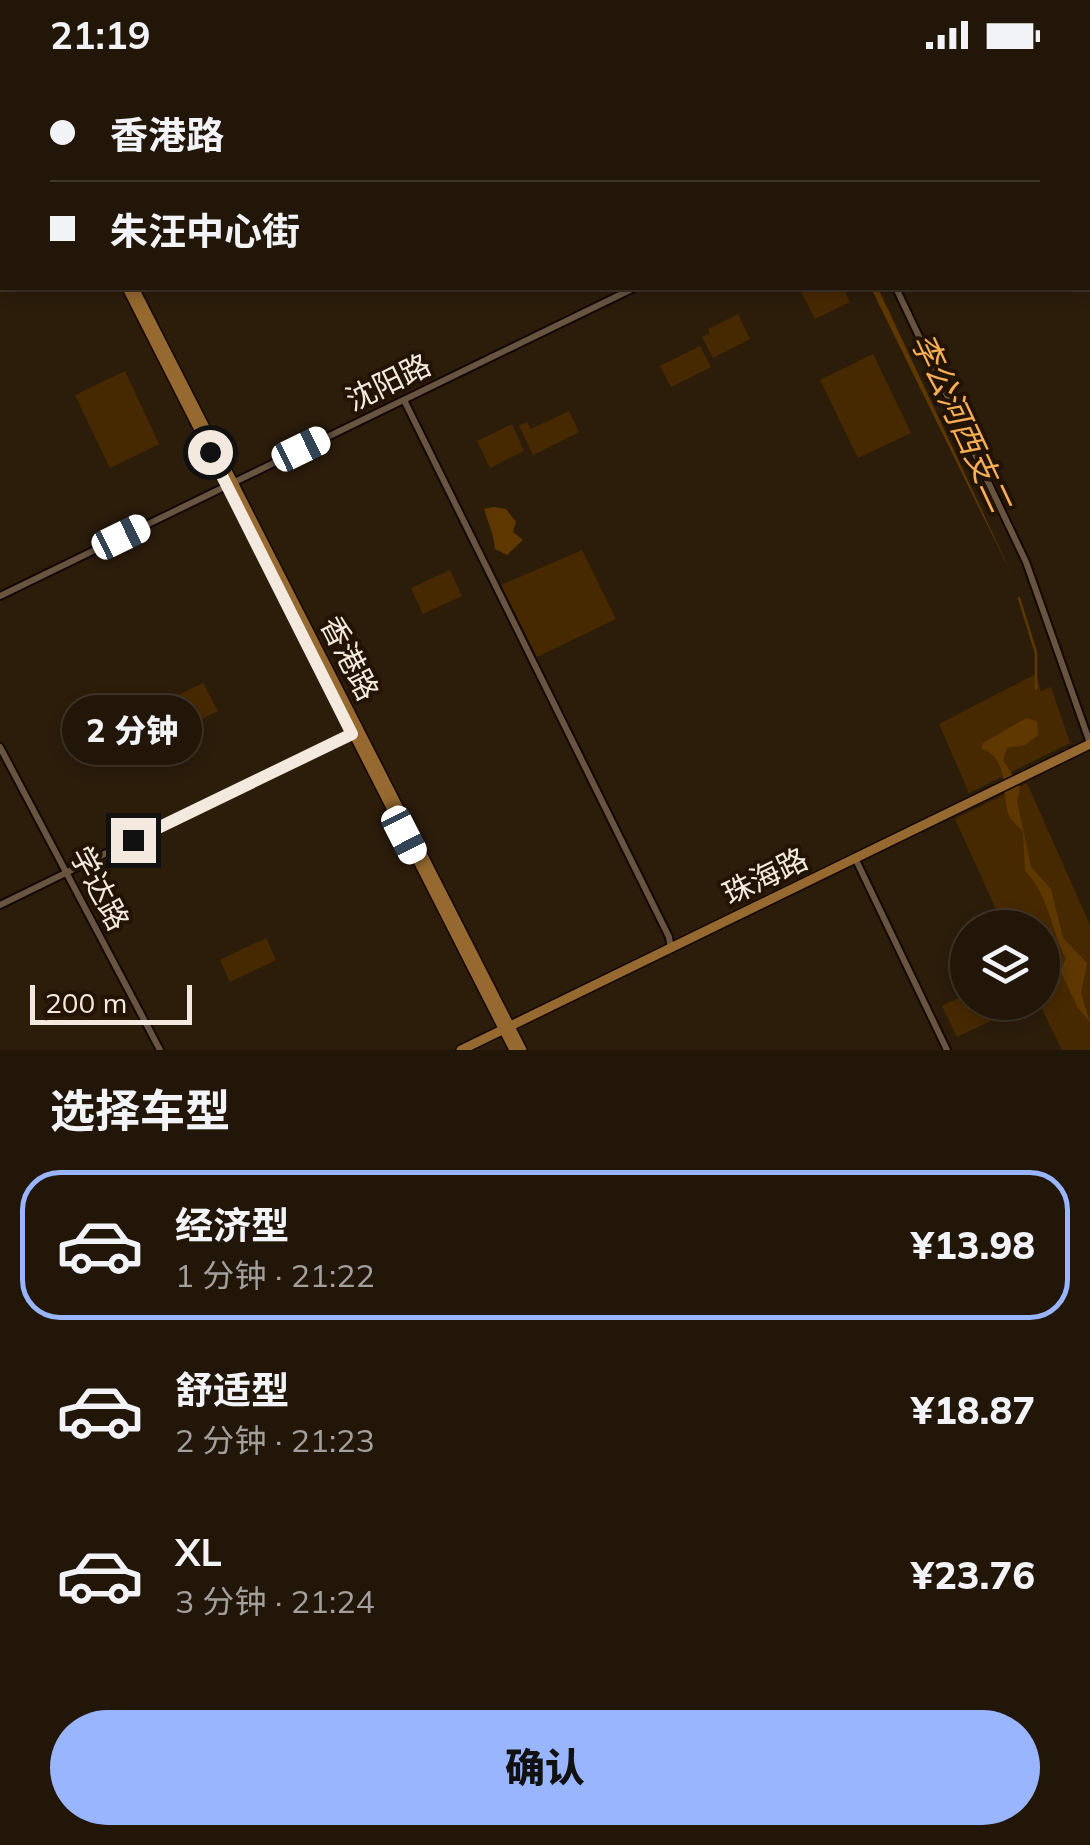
<!DOCTYPE html>
<html lang="zh">
<head>
<meta charset="utf-8">
<style>
	:root { --surface:#211608; --page:#291f12; --text:#f1f3f6; --muted:#a29f9c; --line:#3e3529; --accent:#99b5fd }
	body { margin:0; font-family:Mulish,"Noto Sans SC",sans-serif; background:var(--page); color:var(--text); height:100vh; display:flex; flex-direction:column; font-size:38px; white-space:nowrap }
	* { box-sizing:border-box; margin:0 }
	p { font-size:32px; color:var(--muted) }
	.icon { flex:none; width:55px; height:55px; fill:none; stroke:currentColor; stroke-width:2; stroke-linecap:round; stroke-linejoin:round }
	.map { position:relative; height:980px; overflow:hidden }
	.details { display:flex; flex-direction:column; background:var(--surface); flex:1 }
	.details>* { flex:none }
	.hud { position:absolute; left:0px; top:0px; width:1090px; height:220px; box-shadow:0 5px 15px #0003,0 0 0 2px var(--line); display:grid; align-content:center; height:220px; padding:0 50px; background:var(--surface) }
	.fabs { position:absolute; left:950px; top:840px; display:grid; gap:20px }
	.fabs a { display:grid; place-items:center; width:110px; height:110px; border-radius:50%; background:var(--surface); box-shadow:0 5px 15px #0003,0 0 0 2px var(--line); font-size:50px }
	.scale { position:absolute; left:30px; bottom:25px; width:162px; box-sizing:border-box; padding-left:10px; border:5px solid #f3e9de; border-top:0; font-size:28px; line-height:35px; white-space:nowrap; color:#f3e9de; -webkit-text-stroke:8px #221303; paint-order:stroke }
	.end { position:absolute; width:45px; height:45px; margin:-22px; border:12px solid #f3e9de; background:#111; box-shadow:0 0 0 5px #111 }
	.from { border-radius:50% }
	.bubble { position:absolute; height:70px; border-radius:35px; background:var(--surface); box-shadow:0 5px 15px #0003,0 0 0 2px var(--line); font-size:32px; font-weight:800; line-height:70px; text-align:center }
	.car { position:absolute; width:30px; height:60px; margin:-30px -15px; border-radius:12px; box-shadow:0 0 8px 2px #0007; background:linear-gradient(#fff 24%,#345 0 40%,#fff 0 76%,#345 0 86%,#fff 0) }
	.hud b { display:flex; align-items:center; gap:35px; height:95px; font-size:38px }
	.hud b+b { border-top:2px solid var(--line) }
	.hud i { width:25px; height:25px; background:var(--text) }
	ul { padding:0; list-style:none }
	li { display:flex; align-items:center; gap:30px; height:150px; margin:0 20px 15px; padding:0 30px; border:5px solid transparent; border-radius:40px }
	li div { flex:1 }
	li b { display:block; font-size:38px }
	li em { font-style:normal; font-weight:800 }
	li.current { border-color:var(--accent) }
	li>.icon { width:90px; height:90px; stroke-width:1.5 }
	h2 { padding:0 50px; font-size:45px; line-height:120px }
	.primary-button { display:flex; gap:20px; margin-top:auto; padding:20px 50px }
	.primary-button a { flex:1; height:115px; border-radius:60px; background:var(--accent); color:#111; font-size:40px; font-weight:800; line-height:115px; text-align:center }
	.status { display:flex; justify-content:space-between; align-items:center; height:70px; padding:0 50px; background:var(--surface); direction:ltr }
	.status svg { height:28px; fill:currentColor }
	.map>svg:first-child { display:block }
	.green { fill:#472900 }
	.water { fill:#5e3800 }
	.lines { fill:none; stroke-linecap:round; stroke-linejoin:round }
	.stream { stroke:#5e3800; stroke-width:2.5 }
	.minor-casing { stroke:#140700; stroke-width:10 }
	.major-casing { stroke:#140700; stroke-width:12 }
	.minor { stroke:#675542; stroke-width:6 }
	.major { stroke:#956930; stroke-width:9 }
	.route { stroke:#f3e9de; stroke-width:12 }
	.labels { text-anchor:middle; dominant-baseline:central; stroke-width:8; stroke-linejoin:round; paint-order:stroke }
	.street-label { font-size:30px; fill:#f3e9de; stroke:#221303 }
	.water-label { font-size:32px; font-style:italic; fill:#f7ae55; stroke:#221303 }
</style>
</head>
<body>
<div class="status"><b>21:19</b><svg viewBox="0 0 49 12"><path d="M0 12V9h3v3zM5 12V6h3v6zM10 12V3h3v9zM15 12V0h3v12zM26 1h20v11H26zM47 4h2v5h-2z"/></svg></div>
<div class="map">
<svg width="1090" height="980" viewBox="0 0 1090 980">
	<rect width="100%" height="100%" fill="#2c1d0b"/>
	<g class="green">
		<polygon points="799,218 843,218 850,232 815,249"/>
		<polygon points="738,244 750,269 713,288 702,267 710,263 708,259"/>
		<polygon points="700,276 711,297 671,317 660,296"/>
		<polygon points="873,284 911,363 858,388 820,310"/>
		<polygon points="125,301 159,374 110,398 75,325"/>
		<polygon points="569,341 579,362 533,385 519,356 527,352 531,359"/>
		<polygon points="512,354 524,381 490,398 477,371"/>
		<polygon points="582,480 616,549 537,587 501,515"/>
		<polygon points="450,500 462,526 423,544 411,518"/>
		<polygon points="1036,604 1041,621 1051,617 1070,673 969,723 939,654"/>
		<polygon points="203,613 218,641 175,663 160,634"/>
		<polygon points="1027,713 1090,855 1090,980 1062,980 1039,933 1042,858 1004,857 955,749"/>
		<polygon points="266,868 276,890 230,912 220,890"/>
		<polygon points="967,924 968,932 1028,933 957,967 942,936"/>
	</g>
	<g class="water">
		<polygon points="871,218 878,218 1012,505"/>
		<path d="M493 437 506 439 516 452 513 462 523 470 507 485 495 479C494 465 488 452 484 439Z"/>
		<path d="M1026 648 1037 651 1038 665 1025 675 1007 678 1003 690 1020 717 1017 731 1031 797 1051 819 1063 868 1087 893 1081 923 1090 952 1078 938 1060 900 1066 889C1051 860 1048 823 1025 801L1023 762C1018 755 1010 751 1008 743 1001 718 1009 687 981 679L983 673Z"/>
	</g>
	<g class="lines">
		<polyline class="stream" points="1019,528 1036,583 1036,619"/>
		<g class="minor-casing">
			<g id="minor">
				<polyline points="782,0 783,2"/>
				<polyline points="1077,2 1083,0"/>
				<polyline points="896,218 1026,492 1090,673"/>
				<polyline points="404,330 669,867 671,879"/>
				<polyline points="0,526 634,218"/>
				<polyline points="0,677 160,980"/>
				<polyline points="856,790 947,980"/>
				<polyline points="0,835 354,662"/>
			</g>
		</g>
		<g class="major-casing">
			<g id="major">
				<polyline points="16,2 22,0"/>
				<polyline points="67,2 72,0"/>
				<polyline points="0,9 2,8"/>
				<polyline points="0,29 2,28"/>
				<polyline points="127,218 514,980"/>
				<polyline points="134,218 522,980"/>
				<polyline points="461,980 1090,674"/>
			</g>
		</g>
		<use href="#minor" class="minor"/>
		<use href="#major" class="major"/>
	</g>
	<g class="lines">
		<polyline class="route" points="133,770 352,664 210,382"/>
	</g>
	<g class="labels">
		<g class="street-label">
			<text transform="translate(388 312) rotate(-26)">沈阳路</text>
			<text transform="translate(350 588) rotate(63)">香港路</text>
			<text transform="translate(765 806) rotate(-26)">珠海路</text>
			<text transform="translate(100 818) rotate(62)">学达路</text>
		</g>
		<g class="water-label">
			<text transform="translate(962 352) rotate(65)">李公河西支二</text>
		</g>
	</g>
</svg>
<div class="fabs">
<a><svg class="icon" aria-label="layers" viewBox="0 0 24 24"><path d="M12 4l9 5-9 5-9-5zM3 14l9 5 9-5"/></svg></a>
</div>
<div class="scale">200 m</div>
<i class="end from" style="left:210px;top:382px"></i>
<i class="end" style="left:133px;top:770px"></i>
<div class="bubble" style="left:62px;top:625px;width:140px">2 分钟</div>
<i class="car" style="left:301px;top:379px;rotate:64deg"></i>
<i class="car" style="left:121px;top:467px;rotate:64deg"></i>
<i class="car" style="left:404px;top:765px;rotate:153deg"></i>
<div class="hud">
<b><i class="from"></i>香港路</b>
<b><i></i>朱汪中心街</b>
</div>
</div>
<section class="details">
<h2>选择车型</h2>
<ul>
<li class="current"><svg class="icon" aria-label="car" viewBox="0 0 24 24"><path d="M5 17H2v-5l4-1 3-4h7l3 4 3 1v5h-3M9 17h6M6 11h13"/><circle cx="7" cy="17" r="2"/><circle cx="17" cy="17" r="2"/></svg><div><b>经济型</b><p>1 分钟 · 21:22</p></div><em>¥13.98</em></li>
<li><svg class="icon" aria-label="car" viewBox="0 0 24 24"><path d="M5 17H2v-5l4-1 3-4h7l3 4 3 1v5h-3M9 17h6M6 11h13"/><circle cx="7" cy="17" r="2"/><circle cx="17" cy="17" r="2"/></svg><div><b>舒适型</b><p>2 分钟 · 21:23</p></div><em>¥18.87</em></li>
<li><svg class="icon" aria-label="car" viewBox="0 0 24 24"><path d="M5 17H2v-5l4-1 3-4h7l3 4 3 1v5h-3M9 17h6M6 11h13"/><circle cx="7" cy="17" r="2"/><circle cx="17" cy="17" r="2"/></svg><div><b>XL</b><p>3 分钟 · 21:24</p></div><em>¥23.76</em></li>
</ul>
<div class="primary-button"><a>确认</a></div>
</section>
</body>
</html>
